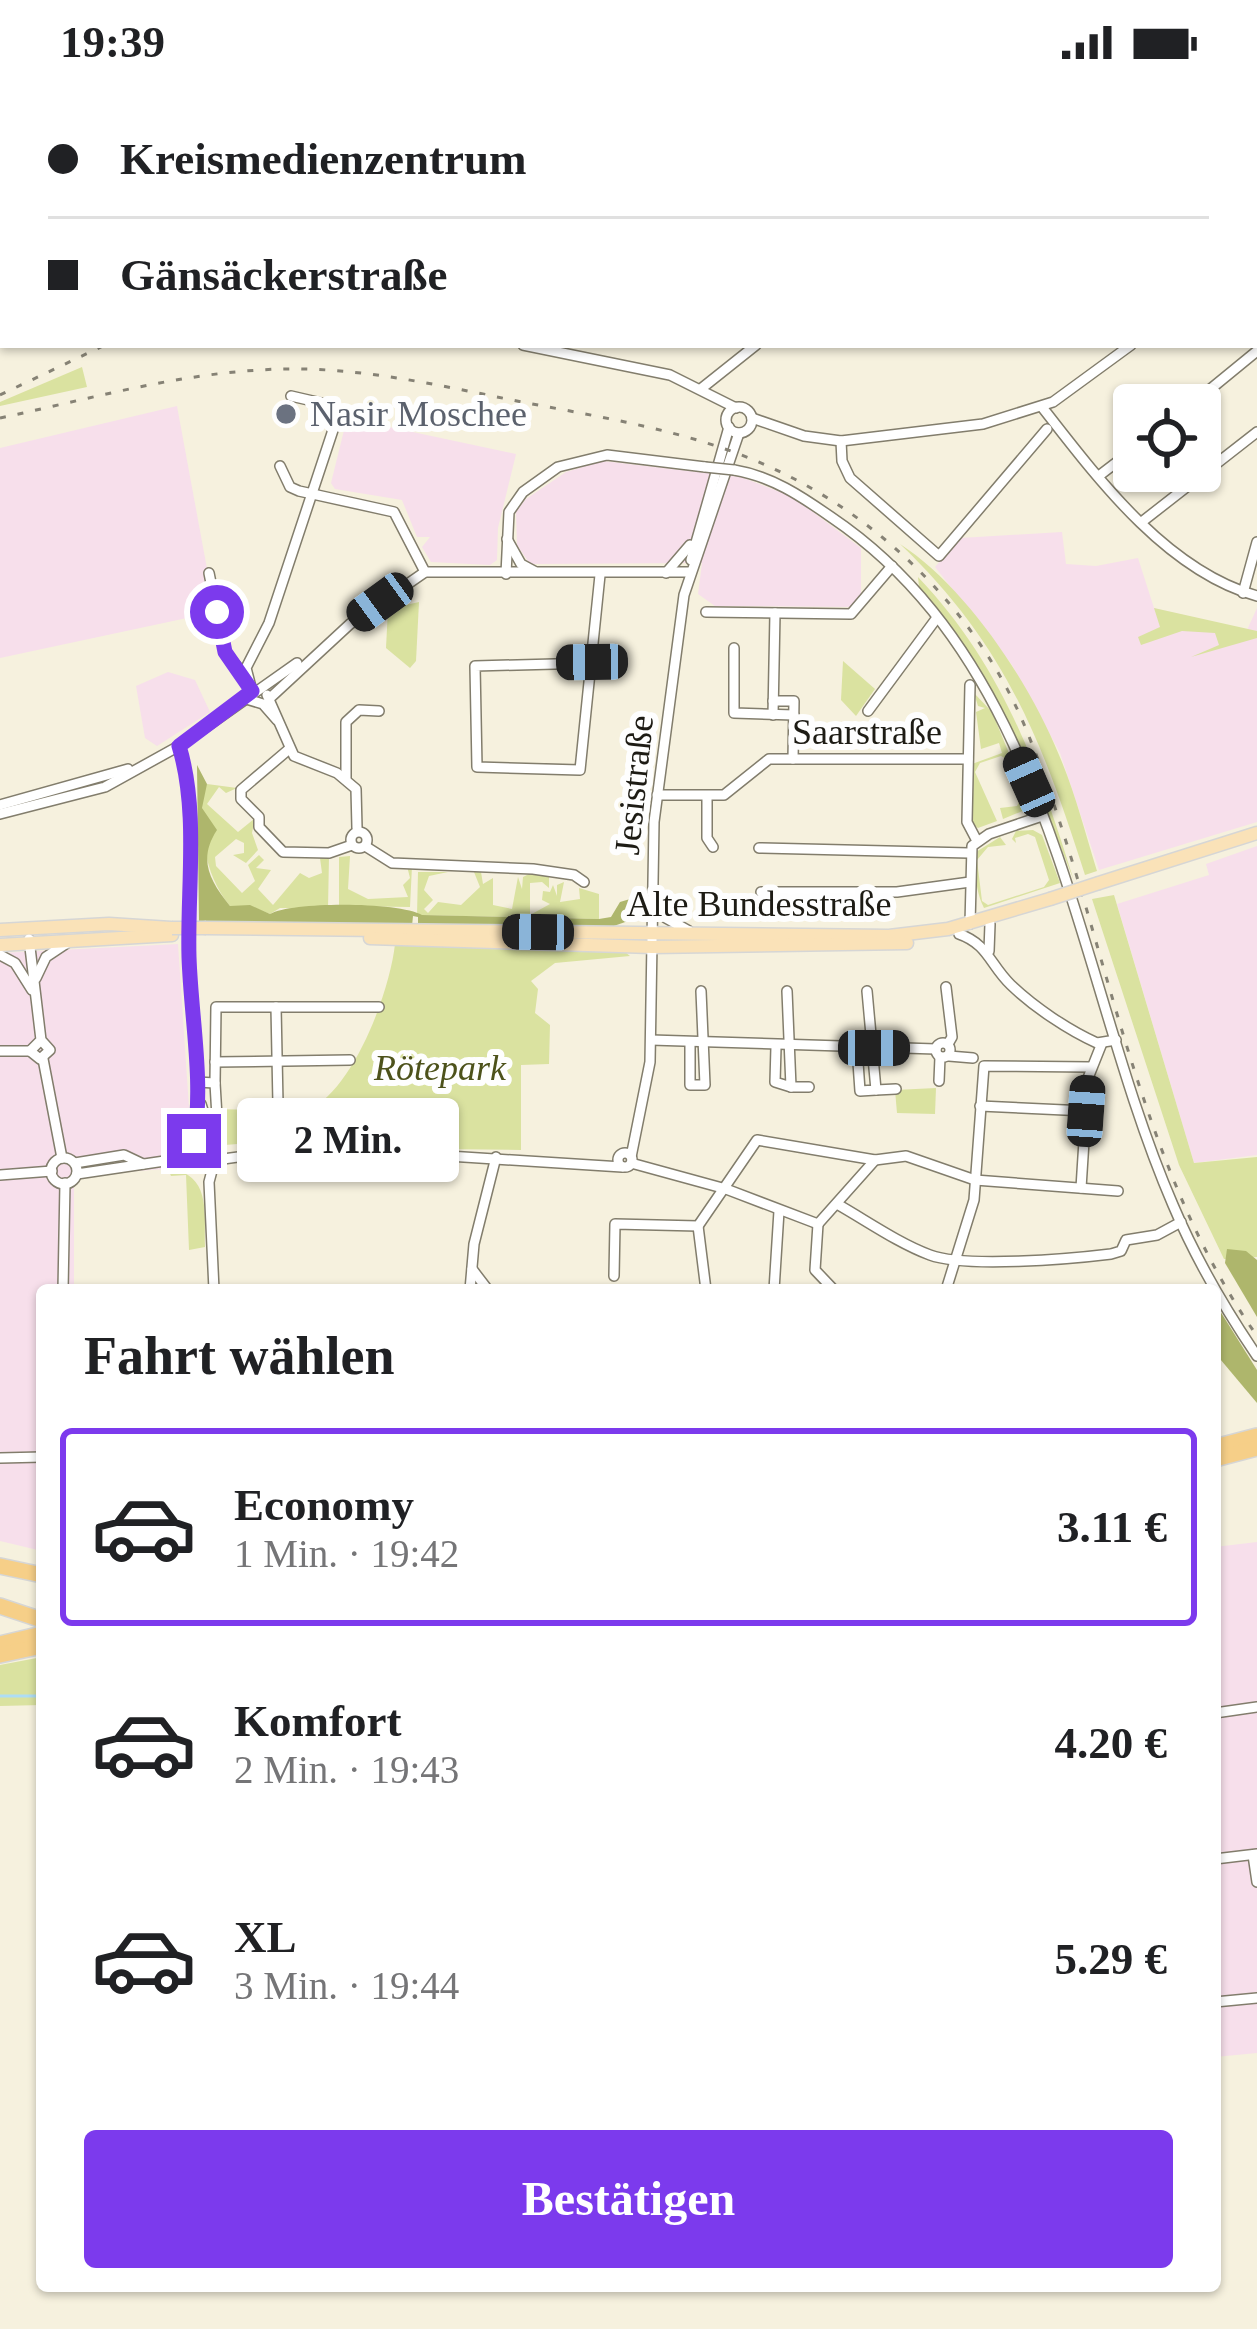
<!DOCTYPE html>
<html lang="de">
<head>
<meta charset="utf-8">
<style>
	:root { --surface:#fff; --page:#f6f6f6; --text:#202124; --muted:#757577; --line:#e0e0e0; --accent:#7c3aed }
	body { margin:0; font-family:Georgia,serif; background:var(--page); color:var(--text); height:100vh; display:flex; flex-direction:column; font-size:45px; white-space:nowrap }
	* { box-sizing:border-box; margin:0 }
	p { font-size:39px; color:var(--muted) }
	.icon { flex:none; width:66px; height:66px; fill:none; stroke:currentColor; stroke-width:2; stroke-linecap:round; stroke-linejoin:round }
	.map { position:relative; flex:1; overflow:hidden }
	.drawer { position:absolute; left:36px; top:1200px; width:1185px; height:1008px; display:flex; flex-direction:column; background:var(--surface); border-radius:12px; box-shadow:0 3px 9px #0004 }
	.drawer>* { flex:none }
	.hud { position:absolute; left:0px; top:0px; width:1257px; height:264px; box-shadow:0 3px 9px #0004; display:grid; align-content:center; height:264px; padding:0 48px; background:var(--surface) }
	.fabs { position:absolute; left:1113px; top:300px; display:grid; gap:24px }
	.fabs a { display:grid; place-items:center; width:108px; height:108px; border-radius:12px; background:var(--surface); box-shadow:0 3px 9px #0004; font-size:60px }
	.end { position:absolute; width:54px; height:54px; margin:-27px; border:15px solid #7c3aed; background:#fff; box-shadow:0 0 0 6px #fff }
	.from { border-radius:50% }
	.bubble { position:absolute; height:84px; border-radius:12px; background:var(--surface); box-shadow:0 3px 9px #0004; font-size:39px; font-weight:800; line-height:84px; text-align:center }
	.car { position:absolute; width:36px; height:72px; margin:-36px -18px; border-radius:15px; box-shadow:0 0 9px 3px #0007; background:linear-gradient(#222 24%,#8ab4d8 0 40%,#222 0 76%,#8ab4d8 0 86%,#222 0) }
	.hud b { display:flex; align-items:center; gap:42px; height:114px; font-size:45px }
	.hud b+b { border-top:3px solid var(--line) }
	.hud i { width:30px; height:30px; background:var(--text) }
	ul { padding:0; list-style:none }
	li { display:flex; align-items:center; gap:36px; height:198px; margin:0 24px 18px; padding:0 24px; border:6px solid transparent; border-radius:12px }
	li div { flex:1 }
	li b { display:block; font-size:45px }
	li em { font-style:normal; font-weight:800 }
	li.selected { border-color:var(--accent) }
	li>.icon { width:108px; height:108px; stroke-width:1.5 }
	h2 { padding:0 48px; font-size:54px; line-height:144px }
	.button { display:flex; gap:24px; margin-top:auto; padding:24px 48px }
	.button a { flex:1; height:138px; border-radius:12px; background:var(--accent); color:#fff; font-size:48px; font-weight:800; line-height:138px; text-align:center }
	.status { display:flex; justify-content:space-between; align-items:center; height:84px; padding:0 60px; background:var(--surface); direction:ltr }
	.status svg { height:33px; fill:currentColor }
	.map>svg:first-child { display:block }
	.industrial { fill:#f7dfeb }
	.green { fill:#dae2a0 }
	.forest { fill:#aeb66c }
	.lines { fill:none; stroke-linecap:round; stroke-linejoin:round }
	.stream { stroke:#aeddf5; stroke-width:3 }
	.minor-casing { stroke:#827d6c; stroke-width:12 }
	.major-casing { stroke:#d6d6d5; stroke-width:15 }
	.highway-casing { stroke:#d6d6d5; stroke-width:18 }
	.minor { stroke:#fff; stroke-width:9 }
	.major { stroke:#fae2b8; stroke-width:12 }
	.highway { stroke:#f6cf88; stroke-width:15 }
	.rail { stroke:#868275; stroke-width:3; stroke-dasharray:6 12; stroke-linecap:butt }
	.minor-bridge-casing { stroke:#827d6c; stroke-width:12; stroke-linecap:butt }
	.major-bridge-casing { stroke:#d6d6d5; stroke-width:15; stroke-linecap:butt }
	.minor-bridge { stroke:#fff; stroke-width:9 }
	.major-bridge { stroke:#fae2b8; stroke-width:12 }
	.route { stroke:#7c3aed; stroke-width:15 }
	.worship-dot { fill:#6b7280; stroke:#fefefe; stroke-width:4.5 }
	.labels { text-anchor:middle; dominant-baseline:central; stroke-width:12; stroke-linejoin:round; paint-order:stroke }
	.worship-label { font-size:36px; fill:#5b616d; stroke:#fefefe; text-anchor:start }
	.street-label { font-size:36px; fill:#1d1b14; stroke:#fefefe }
	.park-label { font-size:36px; font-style:italic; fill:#4d521b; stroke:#fefefe }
</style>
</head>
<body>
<div class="status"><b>19:39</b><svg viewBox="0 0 49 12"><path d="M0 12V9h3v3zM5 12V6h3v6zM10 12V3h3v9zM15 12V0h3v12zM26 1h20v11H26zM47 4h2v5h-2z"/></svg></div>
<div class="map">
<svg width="1257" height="2245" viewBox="0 0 1257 2245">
	<rect width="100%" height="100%" fill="#f6f1de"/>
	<g class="industrial">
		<polygon points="177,322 215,528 0,574 0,364"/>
		<polygon points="347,334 516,370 498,444 497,476 490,481 431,478 422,463 430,453 417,453 402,416 335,405 331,399"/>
		<polygon points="603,377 741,393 793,413 861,464 861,516 855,523 715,522 698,510 702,479 530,480 517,461 516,428 526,415 566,388"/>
		<polygon points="1062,448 1066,480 1096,482 1138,474 1154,524 1247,546 1257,524 1257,738 1099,786 1060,669 1012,581 935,483 960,454"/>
		<polygon points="168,588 195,596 210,628 157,662 145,654 136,602"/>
		<polygon points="1257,762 1257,1071 1194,1079 1117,820 1209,791 1206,780"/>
		<polygon points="178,860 193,1083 81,1091 74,1100 74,1206 42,1206 42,1467 0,1457 0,869"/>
		<polygon points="1257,1458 1257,1969 1215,1973 1215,1463"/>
	</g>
	<g class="green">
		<polygon points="82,283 87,303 0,322 0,318"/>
		<path d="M900 460C964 501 1028 595 1059 671 1075 708 1085 748 1097 787L1085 791C1042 656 1005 560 900 460Z"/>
		<path d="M918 493C1002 581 1039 684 1074 797L1025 671 995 613 919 503Z"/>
		<polygon points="419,518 416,577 410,584 386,564 388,525"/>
		<polygon points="1154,524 1257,547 1257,554 1191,573 1219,561 1215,549 1182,547 1141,561 1138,553 1160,543"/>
		<polygon points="843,577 875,605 856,632 841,616"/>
		<polygon points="974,609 992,628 1027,713 1025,726 1003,735 1000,724 1017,722 1021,714 1008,676 1001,672 980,679 975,688 997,737 978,744 970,738 972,680 1002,669 999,659 981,665 976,628 985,624 978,622"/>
		<path d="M207 700 237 704 226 709 219 703 207 720 238 748 254 735 247 726 255 734 252 749 258 766 246 779 233 771 244 769V759L236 755 215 773 216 782 242 809 255 797 248 781 259 771 264 776 256 784 271 786 258 805 273 821 300 789 309 794 322 789 320 774 309 772 329 773 328 824H280L270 830 250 822H230C202 787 202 750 202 706Z"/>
		<path d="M1033 746 1042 751 1060 799 984 824C975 806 975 788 976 768L1000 753 1006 761 988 763 977 776 982 817 988 821 1044 803 1049 796 1035 753 1028 750 1015 754 1016 759 1012 755 1016 747Z"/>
		<polygon points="350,772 348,805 368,815 408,813 403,801 410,794 407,782 412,782 410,823 339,822 339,773"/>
		<polygon points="418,788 448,788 429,792 424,806 433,816 424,825 428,829 438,818 461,821 480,803 474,788 481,788 483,800 493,794 493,821 512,825 518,793 522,805 523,793 533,788 549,793 549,804 542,798 530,799 530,831 550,820 542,816 543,807 550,808 553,801 557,812 557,801 564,798 560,818 580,815 579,804 599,810 599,835 417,831"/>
		<polygon points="1114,811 1194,1079 1257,1073 1257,1173 1224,1175 1179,1081 1092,815"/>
		<path d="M395 860 624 867 630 872 555 879 531 897 538 905 535 929 550 941 549 980 521 981V1066L434 1065 347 1051 225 1061 217 1053 213 1025 307 1027C354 1006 390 907 395 860Z"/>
		<polygon points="936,1004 935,1030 897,1029 895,1006"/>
		<path d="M177 1086C211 1096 204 1132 205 1163L189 1166 186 1091 171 1092 169 1087Z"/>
		<polygon points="42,1573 42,1621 0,1622 0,1581"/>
	</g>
	<g class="forest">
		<path d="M197 681 207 700 202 724 217 746C198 775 209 796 230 822L250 821 270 830C293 817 400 818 422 831L599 835 611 833 620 818 630 815 631 836 608 844 418 842V833L413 832 412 842 199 839Z"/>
		<polygon points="1227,1165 1246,1167 1257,1176 1257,1233 1225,1179"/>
		<polygon points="1215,1219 1257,1286 1257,1319 1215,1269"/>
	</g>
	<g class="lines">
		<polyline class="stream" points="0,1612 42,1612"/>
		<g class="minor-casing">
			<g id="minor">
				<polyline points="133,0 140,3"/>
				<polyline points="392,0 399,3"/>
				<polyline points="688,0 691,3"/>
				<polyline points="901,0 905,3"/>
				<polyline points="1096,0 1102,3"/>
				<polyline points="1247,0 1247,3"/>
				<polyline points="195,3 199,0"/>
				<polyline points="276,3 276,0"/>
				<polyline points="365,3 367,0"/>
				<polyline points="375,3 376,0"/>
				<polyline points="572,3 577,0"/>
				<polyline points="1077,3 1079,0"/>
				<polyline points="1254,81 1254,101"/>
				<polyline points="523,261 670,291 736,324"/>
				<polyline points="702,304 756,261"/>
				<polyline points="1191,321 1257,267"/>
				<path d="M1042 323C1098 395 1167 487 1257 512"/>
				<circle cx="739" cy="336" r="13"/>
				<polyline points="752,334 804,352 841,357 983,340 1053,318 1131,261"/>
				<polyline points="841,357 842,377 850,394 939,472 1047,345"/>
				<polyline points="280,382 290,403 299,407 394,428 425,488"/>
				<path d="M734 386C771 392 801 412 831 433 1056 585 1074 892 1173 1121 1195 1173 1225 1225 1257 1272"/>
				<polyline points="1100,391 1134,365"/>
				<polyline points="1143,437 1257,348"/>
				<polyline points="507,455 521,480 534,487"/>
				<polyline points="691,476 729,343"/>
				<polyline points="209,489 225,568 245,592"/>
				<polyline points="666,489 690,461"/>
				<polyline points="506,490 509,428 523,408 558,383 607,371 705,383"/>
				<polyline points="1243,509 1257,458"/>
				<polyline points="706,528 851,530 892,482"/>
				<polyline points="734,564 734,629 794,631"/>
				<polyline points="592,579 475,582 477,683 580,686 600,491"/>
				<polyline points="970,601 967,738 977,757"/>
				<polyline points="252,607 246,584 269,539 336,337 330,321 291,312"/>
				<polyline points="267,611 294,672 337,689 356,705 357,744"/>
				<polyline points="243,614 263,620 277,636"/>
				<polyline points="270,614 350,540 425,488 690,488"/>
				<polyline points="773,617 794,617 793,675"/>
				<polyline points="868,627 936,535"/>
				<polyline points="773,631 775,529"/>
				<path d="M179 662C200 728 186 810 189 878 192 937 205 999 194 1057"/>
				<polyline points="288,666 241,706 241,715 259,733 259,743 283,768 329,769 352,761"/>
				<polyline points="346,694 346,638 359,626 379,627"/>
				<polyline points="657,711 724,711 769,675 968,675"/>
				<polyline points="707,712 707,754 713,763"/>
				<polyline points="0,721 128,685"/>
				<polyline points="0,730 105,703 179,662 297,579"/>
				<circle cx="359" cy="756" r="8"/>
				<polyline points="365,762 392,779 533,785 574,791 584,798"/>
				<polyline points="759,764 969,769"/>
				<polyline points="761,808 897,808 970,798"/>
				<polyline points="654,815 666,834 689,847"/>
				<polyline points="970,840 972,762 989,750 1042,732"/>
				<path d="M959 850C988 860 990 881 1011 901 1034 923 1068 946 1097 959L1116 956"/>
				<polyline points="29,855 41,956 50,966 40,975 30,967 41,956"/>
				<polyline points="989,867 990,840"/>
				<polyline points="0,871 15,879 32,906"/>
				<polyline points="36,894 46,873 67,859"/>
				<polyline points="946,903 952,953 948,960"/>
				<polyline points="276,923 278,1020"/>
				<polyline points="651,956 936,965"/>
				<polyline points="690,958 690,1001 705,1001 701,907"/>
				<circle cx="943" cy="966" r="7"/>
				<polyline points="776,963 775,998 791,1003 787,907"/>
				<polyline points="857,964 860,1007 876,1006 867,907"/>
				<polyline points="0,967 30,967"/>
				<polyline points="949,972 973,974"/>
				<polyline points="43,975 62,1074"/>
				<polyline points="215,978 350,976"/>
				<polyline points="939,997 940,973"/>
				<polyline points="197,998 215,999 216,923 379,923"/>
				<polyline points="215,999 217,1033"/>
				<polyline points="791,1003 809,1003"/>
				<polyline points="876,1006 896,1005"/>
				<polyline points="201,1020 212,1055"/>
				<polyline points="980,1022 1086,1027"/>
				<circle cx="204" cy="1068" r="15"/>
				<circle cx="625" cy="1076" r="7"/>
				<polyline points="631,1073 650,978 654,738 684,511 739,349"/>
				<circle cx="64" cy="1087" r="13"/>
				<polyline points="216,1076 339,1059 433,1071 622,1083"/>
				<polyline points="75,1079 124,1071 143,1080"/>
				<polyline points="631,1079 726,1105 818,1140"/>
				<polyline points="77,1090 178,1075 193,1079"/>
				<polyline points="0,1091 52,1087"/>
				<polyline points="1081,1104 1088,994 1102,959"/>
				<path d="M837 1120C867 1137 898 1159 930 1171 965 1184 1070 1175 1111 1170L1121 1167 1126 1156 1157 1151 1181 1138"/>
				<polyline points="818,1140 875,1076"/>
				<polyline points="818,1140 815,1186 834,1206"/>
				<polyline points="698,1142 706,1206"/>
				<polyline points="472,1185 488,1206"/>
				<polyline points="614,1192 615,1140 698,1142 757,1056 875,1076 906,1072 975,1096 1118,1107"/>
				<polyline points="63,1206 65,1099"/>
				<polyline points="214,1206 209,1098 214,1079"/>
				<polyline points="470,1206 474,1160 496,1073"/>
				<polyline points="774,1206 779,1127"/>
				<polyline points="946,1206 974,1116 984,982 1090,983"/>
				<polyline points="0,1374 42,1373"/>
				<polyline points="1215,1629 1257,1623"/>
				<polyline points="1253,1771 1257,1798"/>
				<polyline points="1215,1775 1257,1770"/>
				<polyline points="1215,1918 1257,1914"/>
			</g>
		</g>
		<g class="major-casing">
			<g id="major">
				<polyline points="1099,799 1257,749"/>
				<polyline points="206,844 889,852 948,845 1050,815"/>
				<polyline points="0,846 109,840 171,844"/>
				<polyline points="370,854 652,863 907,859"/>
				<polyline points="0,861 172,851"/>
			</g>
		</g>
		<g class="highway-casing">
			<g id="highway">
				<polyline points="1215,1363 1257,1352"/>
				<polyline points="1215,1375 1257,1364"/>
				<polyline points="0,1482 42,1491"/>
				<polyline points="0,1522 42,1536"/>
				<polyline points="0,1560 42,1550"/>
				<polyline points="0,1571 42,1562"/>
			</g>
		</g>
		<use href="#minor" class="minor"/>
		<use href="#major" class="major"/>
		<use href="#highway" class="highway"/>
		<g class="rail">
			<polyline points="303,3 304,0"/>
			<polyline points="0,311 105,261"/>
			<path d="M0 334C85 316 172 291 260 286 345 280 428 299 512 316 583 330 656 341 725 365 859 411 975 517 1028 650 1107 846 1133 1076 1257 1252"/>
		</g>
		<g class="minor-bridge-casing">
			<polyline id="minor-bridge" points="705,383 734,386"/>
		</g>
		<g class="major-bridge-casing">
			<g id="major-bridge">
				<polyline points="1050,815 1099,799"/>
				<polyline points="172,844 206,844"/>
			</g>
		</g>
		<use href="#minor-bridge" class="minor-bridge"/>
		<use href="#major-bridge" class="major-bridge"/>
	</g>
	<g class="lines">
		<path class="route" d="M194 1057C204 997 191 934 189 873 187 806 199 727 179 662L252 607 225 568 217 528"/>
	</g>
	<circle class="worship-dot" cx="286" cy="330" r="12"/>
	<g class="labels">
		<g class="worship-label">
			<text x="310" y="330">Nasir Moschee</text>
		</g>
		<g class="street-label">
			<text x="867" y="648">Saarstraße</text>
			<text transform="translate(634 701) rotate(-84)">Jesistraße</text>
			<text x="759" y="820">Alte Bundesstraße</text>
		</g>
		<g class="park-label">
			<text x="440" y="984">Rötepark</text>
		</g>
	</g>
</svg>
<div class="fabs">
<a><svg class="icon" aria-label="locate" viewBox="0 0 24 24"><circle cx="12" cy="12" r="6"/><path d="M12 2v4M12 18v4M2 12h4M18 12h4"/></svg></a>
</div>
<i class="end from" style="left:217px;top:528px"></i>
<i class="end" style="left:194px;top:1057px"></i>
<div class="bubble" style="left:237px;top:1014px;width:222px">2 Min.</div>
<i class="car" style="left:380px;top:518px;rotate:234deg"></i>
<i class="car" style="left:592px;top:578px;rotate:269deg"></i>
<i class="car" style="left:1029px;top:698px;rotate:336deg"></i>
<i class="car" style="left:538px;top:848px;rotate:271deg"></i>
<i class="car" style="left:874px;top:964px;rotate:90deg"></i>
<i class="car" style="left:1086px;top:1027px;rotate:4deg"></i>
<div class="hud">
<b><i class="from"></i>Kreismedienzentrum</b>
<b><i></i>Gänsäckerstraße</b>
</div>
<section class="drawer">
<h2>Fahrt wählen</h2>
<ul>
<li class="selected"><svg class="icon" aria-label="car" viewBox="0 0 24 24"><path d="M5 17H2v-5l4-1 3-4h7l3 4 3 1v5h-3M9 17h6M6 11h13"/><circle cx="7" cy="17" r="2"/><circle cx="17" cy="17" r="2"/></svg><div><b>Economy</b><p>1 Min. · 19:42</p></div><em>3.11 €</em></li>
<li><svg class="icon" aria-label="car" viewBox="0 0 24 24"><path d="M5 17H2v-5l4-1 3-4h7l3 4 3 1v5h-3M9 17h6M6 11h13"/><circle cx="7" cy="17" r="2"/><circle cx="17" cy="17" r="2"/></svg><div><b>Komfort</b><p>2 Min. · 19:43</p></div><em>4.20 €</em></li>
<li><svg class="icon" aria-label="car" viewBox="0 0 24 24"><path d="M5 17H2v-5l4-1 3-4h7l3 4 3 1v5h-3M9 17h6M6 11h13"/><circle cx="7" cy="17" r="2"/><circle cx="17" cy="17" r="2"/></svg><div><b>XL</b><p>3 Min. · 19:44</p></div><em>5.29 €</em></li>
</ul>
<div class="button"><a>Bestätigen</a></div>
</section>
</div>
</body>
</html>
